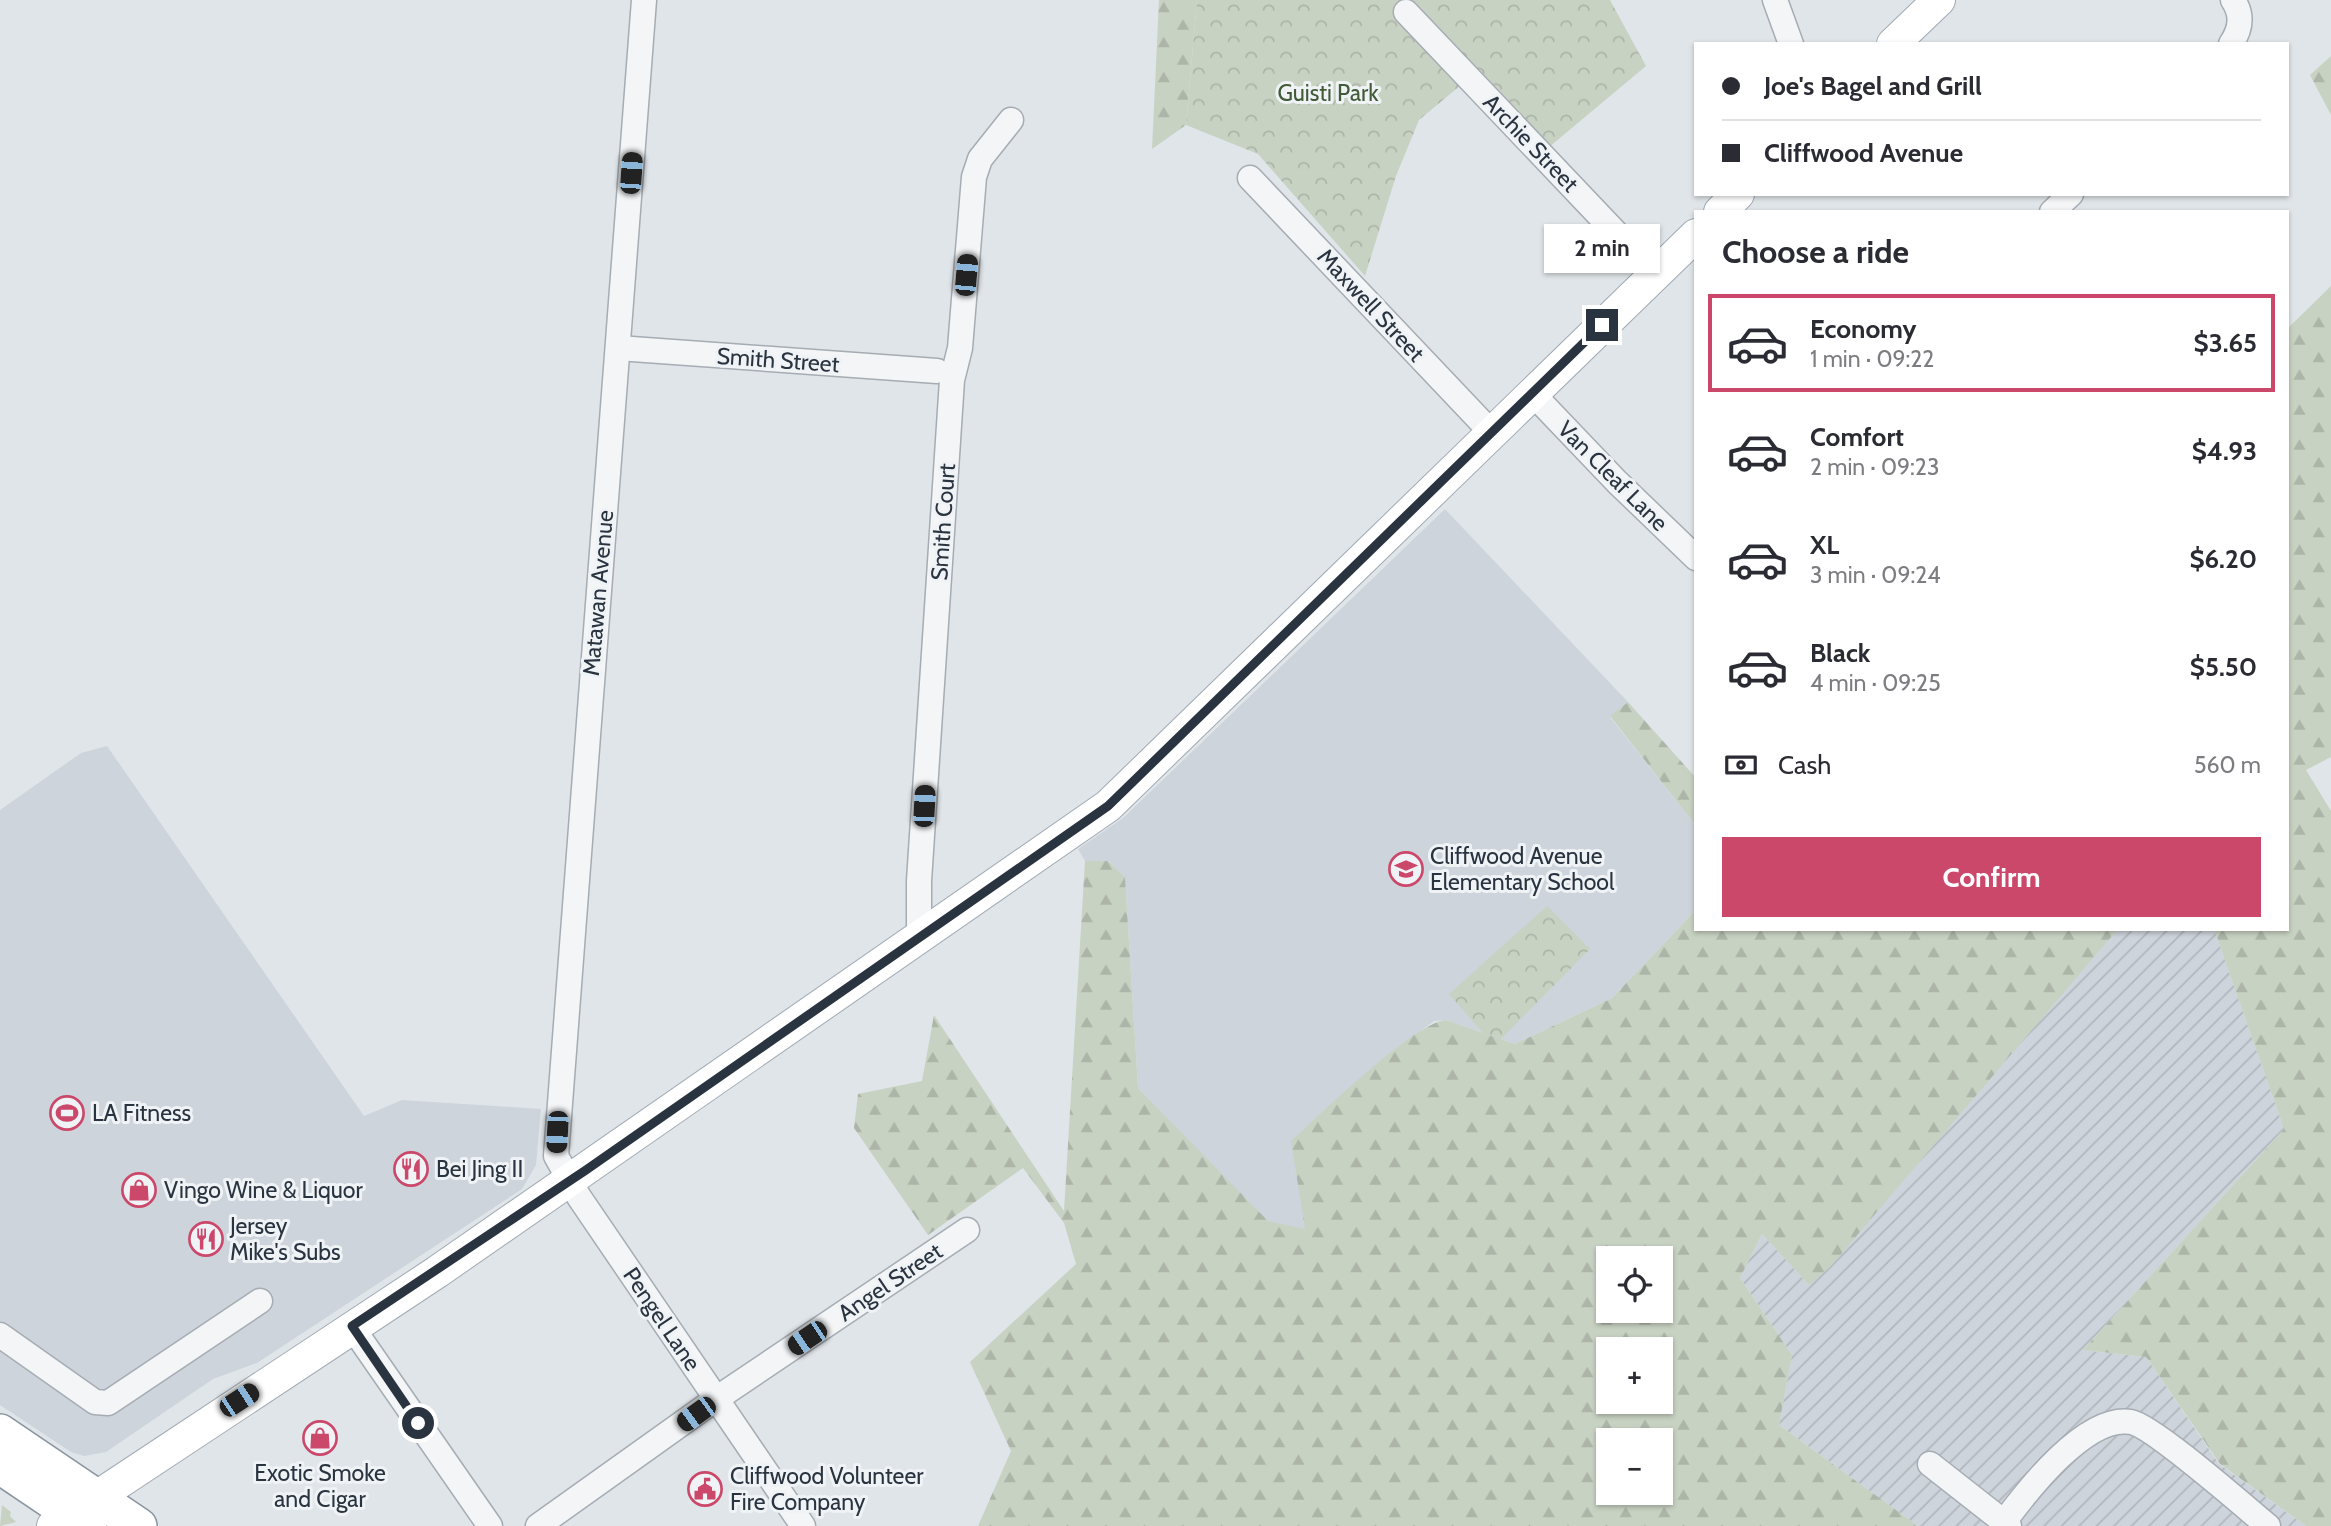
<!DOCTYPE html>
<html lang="en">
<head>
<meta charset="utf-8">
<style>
	:root { --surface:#fff; --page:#f7f7f7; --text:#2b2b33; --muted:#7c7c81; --line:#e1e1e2; --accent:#cb486b }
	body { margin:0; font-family:Cabin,sans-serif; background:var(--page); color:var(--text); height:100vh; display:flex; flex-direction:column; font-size:26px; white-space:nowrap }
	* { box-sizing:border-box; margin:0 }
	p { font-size:23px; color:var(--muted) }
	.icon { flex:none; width:38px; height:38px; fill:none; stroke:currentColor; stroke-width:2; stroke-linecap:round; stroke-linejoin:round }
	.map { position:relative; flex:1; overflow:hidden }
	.drawer { position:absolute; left:1694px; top:210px; width:595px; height:721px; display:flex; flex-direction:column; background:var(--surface); border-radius:0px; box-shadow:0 2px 5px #0004 }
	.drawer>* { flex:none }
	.guide { position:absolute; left:1694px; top:42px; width:595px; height:154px; border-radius:0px; box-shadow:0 2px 5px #0004; display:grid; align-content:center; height:154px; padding:0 28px; background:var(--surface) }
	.buttons { position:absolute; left:1596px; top:1246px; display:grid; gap:14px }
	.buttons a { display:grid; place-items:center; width:77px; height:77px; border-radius:0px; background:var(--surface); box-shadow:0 2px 5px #0004; font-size:35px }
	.end { position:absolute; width:32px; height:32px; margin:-16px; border:9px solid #293440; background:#fff; box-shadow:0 0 0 4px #fff }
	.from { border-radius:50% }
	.bubble { position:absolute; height:49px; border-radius:0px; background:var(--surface); box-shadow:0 2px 5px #0004; font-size:23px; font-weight:800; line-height:49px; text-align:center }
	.car { position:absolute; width:21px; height:42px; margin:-21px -10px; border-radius:9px; box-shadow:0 0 5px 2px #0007; background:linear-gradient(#222 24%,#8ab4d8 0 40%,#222 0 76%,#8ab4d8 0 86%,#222 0) }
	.guide b { display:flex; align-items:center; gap:24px; height:66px; font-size:26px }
	.guide b+b { border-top:2px solid var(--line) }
	.guide i { width:18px; height:18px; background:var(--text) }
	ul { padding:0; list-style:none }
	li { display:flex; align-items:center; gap:21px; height:98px; margin:0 14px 10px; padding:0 14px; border:4px solid transparent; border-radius:0px }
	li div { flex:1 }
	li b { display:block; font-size:26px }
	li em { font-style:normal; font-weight:800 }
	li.active { border-color:var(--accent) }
	li>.icon { width:63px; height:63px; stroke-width:1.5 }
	h2 { padding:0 28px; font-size:32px; line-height:84px }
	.pay { display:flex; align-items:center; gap:18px; height:77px; padding:0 28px; font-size:26px }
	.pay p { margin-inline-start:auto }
	.cta { display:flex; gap:14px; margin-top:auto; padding:14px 28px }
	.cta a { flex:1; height:80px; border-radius:0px; background:var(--accent); color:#fff; font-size:28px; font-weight:800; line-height:80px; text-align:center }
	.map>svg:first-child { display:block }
	.built { fill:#ced4db }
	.industrial { fill:url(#industrial-furrows) }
	.grass { fill:#c8d2c2 }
	.forest { fill:url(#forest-firs); fill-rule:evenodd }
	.park { fill:url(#park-crowns) }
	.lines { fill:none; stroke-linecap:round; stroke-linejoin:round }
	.minor-casing { stroke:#a5acb3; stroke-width:27 }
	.major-casing { stroke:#a0aab4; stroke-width:34 }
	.highway-casing { stroke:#88949f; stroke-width:38 }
	.minor { stroke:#f3f5f7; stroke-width:24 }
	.major { stroke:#fff; stroke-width:32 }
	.highway { stroke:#fff; stroke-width:35 }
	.route { stroke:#293440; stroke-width:9 }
	.labels { text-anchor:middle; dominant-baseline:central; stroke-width:6; stroke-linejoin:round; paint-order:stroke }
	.park-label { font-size:23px; fill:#425b37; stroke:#f0f3f6 }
	.street-label { font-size:23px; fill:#293440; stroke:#f0f3f6 }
	.poi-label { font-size:23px; fill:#293440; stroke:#f0f3f6; text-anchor:start }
</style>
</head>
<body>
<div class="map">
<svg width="2331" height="1526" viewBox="0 0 2331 1526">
	<defs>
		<pattern id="industrial-furrows" width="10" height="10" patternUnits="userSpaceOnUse" patternTransform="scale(1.75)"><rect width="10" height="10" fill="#ced4db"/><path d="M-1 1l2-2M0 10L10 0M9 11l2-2" fill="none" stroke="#b1b7bd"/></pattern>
		<pattern id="forest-firs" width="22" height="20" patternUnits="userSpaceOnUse" patternTransform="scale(1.75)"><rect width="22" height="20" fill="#c8d2c2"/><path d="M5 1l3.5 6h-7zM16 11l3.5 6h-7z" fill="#acb5a8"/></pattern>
		<pattern id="park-crowns" width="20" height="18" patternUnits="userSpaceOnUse" patternTransform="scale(1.75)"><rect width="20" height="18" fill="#c8d2c2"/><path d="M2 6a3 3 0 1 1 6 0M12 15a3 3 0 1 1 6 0" fill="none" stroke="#acb5a8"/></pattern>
	</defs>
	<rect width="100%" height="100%" fill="#e0e5e9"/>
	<g class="built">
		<polygon points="1445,509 1628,702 1610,717 1696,826 1696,910 1612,998 1515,1044 1446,1020 1434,1021 1393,1051 1292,1141 1306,1230 1268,1222 1138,1088 1125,877 1108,861 1085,861 1078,849 1123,818"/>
		<polygon points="107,746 364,1116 402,1100 541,1109 536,1165 522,1189 257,1363 213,1379 106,1452 84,1456 71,1452 0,1405 0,810 81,753"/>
	</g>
	<polygon class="industrial" points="2118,929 2214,929 2284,1129 2083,1350 2146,1357 2219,1464 2306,1526 1918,1526 1779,1425 1792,1355 1740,1278 1762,1234 1809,1285"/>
	<polygon class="grass" points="2,1505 11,1512 10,1516 16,1522 0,1526"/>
	<g class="forest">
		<polygon points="1159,0 1197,0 1186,125 1152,149"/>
		<polygon points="2331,56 2331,115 2310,75"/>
		<polygon points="2331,286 2331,757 2306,770 2331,811 2331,1526 2306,1526 2220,1464 2146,1357 2083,1350 2284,1129 2214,929 2287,929 2287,329"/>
		<polygon points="1628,702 1696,778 1696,826 1610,716"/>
		<path d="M1085 861H1108L1125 877 1138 1088 1268 1221 1305 1229 1291 1141C1320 1115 1413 1023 1446 1020L1515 1044 1612 998 1696 910V929H2118L1830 1267 1809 1285 1762 1234 1740 1278 1792 1355 1779 1425 1918 1526H978L1011 1451 970 1362 1076 1264 1064 1223 1023 1168 928 1235 854 1128 858 1094 922 1081 934 1015 1064 1211ZM1608 1258H1661V1311H1608ZM1661 1349V1402H1608V1349ZM1661 1440V1493H1608V1440Z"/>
	</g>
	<g class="park">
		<polygon points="1197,0 1610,0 1646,66 1548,148 1479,70 1419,120 1396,176 1365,276 1258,154 1186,125"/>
		<polygon points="1547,906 1590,949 1501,1039 1483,1033 1449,994"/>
	</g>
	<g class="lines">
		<g class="minor-casing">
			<g id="minor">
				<polyline points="644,0 556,1156 579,1197 803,1526"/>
				<polyline points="1775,0 1791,44"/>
				<polyline points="1406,12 1655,274"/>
				<path d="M2231 44C2241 29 2243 15 2233 0"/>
				<polyline points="1250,178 1491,432"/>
				<polyline points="2052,212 2071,194"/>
				<polyline points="618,348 937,371"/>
				<polyline points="1532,393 1617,482 1696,558"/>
				<polyline points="919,936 919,881 952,380 960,348 974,177 980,159 1011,120"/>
				<polyline points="352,1327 490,1526"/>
				<polyline points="0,1335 95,1402 108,1403 260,1301"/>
				<polyline points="1930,1464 2009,1526"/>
				<path d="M2004 1522C2027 1491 2086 1414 2131 1422 2153 1426 2245 1507 2268 1526"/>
				<polyline points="538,1526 716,1399 967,1230"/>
			</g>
		</g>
		<g class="major-casing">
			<g id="major">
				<polyline points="1893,44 1939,0"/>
				<polyline points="1720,212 1738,194"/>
				<polyline points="53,1526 437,1272 1108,806 1696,235"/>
			</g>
		</g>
		<g class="highway-casing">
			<g id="highway">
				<polyline points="0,1432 139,1526"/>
				<polyline points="0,1466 89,1526"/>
			</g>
		</g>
		<use href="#minor" class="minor"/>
		<use href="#major" class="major"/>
		<use href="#highway" class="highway"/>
	</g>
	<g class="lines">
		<polyline class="route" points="418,1423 352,1326 586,1170 1108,806 1602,325"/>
	</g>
	<defs>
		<g id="school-ring" transform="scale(1.75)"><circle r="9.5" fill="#f0f3f6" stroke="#cb486b" stroke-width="1.5"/><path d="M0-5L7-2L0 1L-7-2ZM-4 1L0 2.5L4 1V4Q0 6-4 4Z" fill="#cb486b"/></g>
		<g id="stadium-ring" transform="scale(1.75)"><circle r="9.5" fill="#f0f3f6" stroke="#cb486b" stroke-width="1.5"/><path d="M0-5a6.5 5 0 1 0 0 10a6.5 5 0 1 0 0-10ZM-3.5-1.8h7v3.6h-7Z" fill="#cb486b"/></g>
		<g id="restaurant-ring" transform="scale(1.75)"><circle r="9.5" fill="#f0f3f6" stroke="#cb486b" stroke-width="1.5"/><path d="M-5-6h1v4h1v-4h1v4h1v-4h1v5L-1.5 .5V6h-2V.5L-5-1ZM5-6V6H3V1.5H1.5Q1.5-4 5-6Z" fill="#cb486b"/></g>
		<g id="shop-ring" transform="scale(1.75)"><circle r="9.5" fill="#f0f3f6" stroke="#cb486b" stroke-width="1.5"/><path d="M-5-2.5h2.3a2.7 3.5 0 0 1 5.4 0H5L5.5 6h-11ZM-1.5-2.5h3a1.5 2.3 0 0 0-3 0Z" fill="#cb486b"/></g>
		<g id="civic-ring" transform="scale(1.75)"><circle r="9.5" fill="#f0f3f6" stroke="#cb486b" stroke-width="1.5"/><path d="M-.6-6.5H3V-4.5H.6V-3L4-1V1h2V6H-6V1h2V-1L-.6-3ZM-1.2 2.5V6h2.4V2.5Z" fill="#cb486b"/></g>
	</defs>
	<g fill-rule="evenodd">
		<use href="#school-ring" x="1406" y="869"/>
		<use href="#stadium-ring" x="67" y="1113"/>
		<use href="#restaurant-ring" x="411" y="1169"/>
		<use href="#shop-ring" x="139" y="1190"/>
		<use href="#restaurant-ring" x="206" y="1239"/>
		<use href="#shop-ring" x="320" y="1438"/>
		<use href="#civic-ring" x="705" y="1489"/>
	</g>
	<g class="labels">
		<g class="park-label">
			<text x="1328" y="93">Guisti Park</text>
		</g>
		<g class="street-label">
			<text transform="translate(1531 143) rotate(46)">Archie Street</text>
			<text transform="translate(1371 305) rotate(47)">Maxwell Street</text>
			<text transform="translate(778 360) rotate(4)">Smith Street</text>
			<text transform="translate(1613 476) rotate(45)">Van Cleaf Lane</text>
			<text transform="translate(943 522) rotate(-86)">Smith Court</text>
			<text transform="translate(598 593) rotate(-85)">Matawan Avenue</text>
			<text transform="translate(890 1282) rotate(-34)">Angel Street</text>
			<text transform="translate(662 1319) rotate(56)">Pengel Lane</text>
		</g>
		<g class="poi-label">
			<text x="1430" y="856">Cliffwood Avenue<tspan x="1430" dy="26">Elementary School</tspan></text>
			<text x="92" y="1113">LA Fitness</text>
			<text x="436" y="1169">Bei Jing II</text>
			<text x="164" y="1190">Vingo Wine &amp; Liquor</text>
			<text x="230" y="1226">Jersey<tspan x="230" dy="26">Mike's Subs</tspan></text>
			<text x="320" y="1473" text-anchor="middle">Exotic Smoke<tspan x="320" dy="26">and Cigar</tspan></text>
			<text x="730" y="1476">Cliffwood Volunteer<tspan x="730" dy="26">Fire Company</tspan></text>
		</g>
	</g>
</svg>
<div class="buttons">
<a><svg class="icon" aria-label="locate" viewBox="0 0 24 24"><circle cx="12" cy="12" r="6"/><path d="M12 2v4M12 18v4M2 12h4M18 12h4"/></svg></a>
<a>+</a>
<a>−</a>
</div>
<i class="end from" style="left:418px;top:1423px"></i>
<i class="end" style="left:1602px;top:325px"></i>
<div class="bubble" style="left:1544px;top:224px;width:116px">2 min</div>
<i class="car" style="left:631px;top:173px;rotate:4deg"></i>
<i class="car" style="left:966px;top:275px;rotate:5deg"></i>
<i class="car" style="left:924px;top:806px;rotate:3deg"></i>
<i class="car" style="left:557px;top:1132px;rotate:183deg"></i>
<i class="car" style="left:807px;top:1338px;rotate:236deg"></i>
<i class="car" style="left:239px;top:1400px;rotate:57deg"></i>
<i class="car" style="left:696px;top:1414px;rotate:234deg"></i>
<div class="guide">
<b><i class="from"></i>Joe's Bagel and Grill</b>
<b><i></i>Cliffwood Avenue</b>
</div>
<section class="drawer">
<h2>Choose a ride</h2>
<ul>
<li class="active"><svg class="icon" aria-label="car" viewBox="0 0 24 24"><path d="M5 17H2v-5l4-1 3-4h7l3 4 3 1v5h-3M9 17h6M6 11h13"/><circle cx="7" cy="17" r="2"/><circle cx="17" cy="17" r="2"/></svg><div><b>Economy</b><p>1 min · 09:22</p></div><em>$3.65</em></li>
<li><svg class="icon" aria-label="car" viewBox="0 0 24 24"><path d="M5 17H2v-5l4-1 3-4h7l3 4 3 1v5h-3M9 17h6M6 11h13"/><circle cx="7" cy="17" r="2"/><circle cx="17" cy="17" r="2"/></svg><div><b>Comfort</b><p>2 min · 09:23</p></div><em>$4.93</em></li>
<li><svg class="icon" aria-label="car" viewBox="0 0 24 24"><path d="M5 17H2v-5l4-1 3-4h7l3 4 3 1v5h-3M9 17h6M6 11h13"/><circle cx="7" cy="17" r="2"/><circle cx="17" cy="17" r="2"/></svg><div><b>XL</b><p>3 min · 09:24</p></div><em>$6.20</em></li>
<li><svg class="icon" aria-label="car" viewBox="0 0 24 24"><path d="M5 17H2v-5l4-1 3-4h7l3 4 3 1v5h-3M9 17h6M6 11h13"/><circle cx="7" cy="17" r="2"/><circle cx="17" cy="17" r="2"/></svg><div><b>Black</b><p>4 min · 09:25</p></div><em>$5.50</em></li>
</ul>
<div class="pay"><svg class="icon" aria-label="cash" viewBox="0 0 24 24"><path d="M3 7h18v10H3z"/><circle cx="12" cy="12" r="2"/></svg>Cash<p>560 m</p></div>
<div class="cta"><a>Confirm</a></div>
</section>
</div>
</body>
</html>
